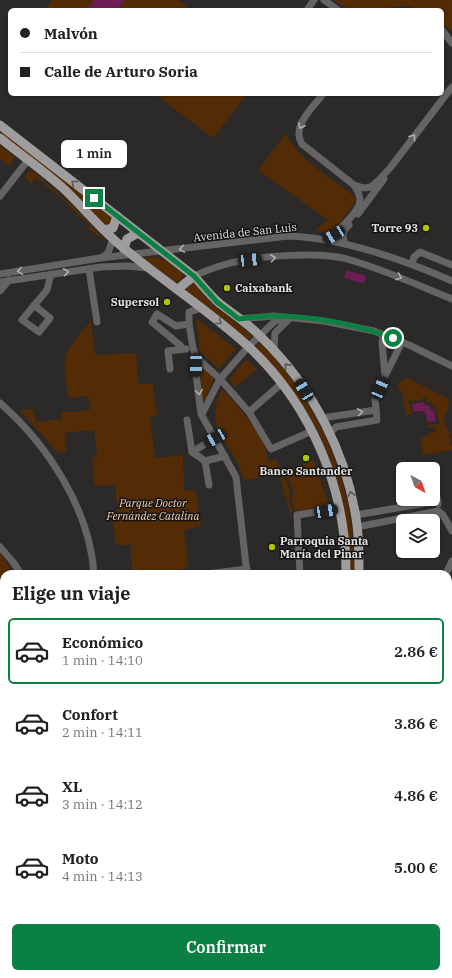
<!DOCTYPE html>
<html lang="es">
<head>
<meta charset="utf-8">
<style>
	:root { --surface:#fff; --page:#f2f2f2; --text:#202124; --muted:#757577; --line:#e0e0e0; --accent:#0b8043 }
	body { margin:0; font-family:"IBM Plex Serif",serif; background:var(--page); color:var(--text); height:100vh; display:flex; flex-direction:column; font-size:15px; white-space:nowrap }
	* { box-sizing:border-box; margin:0 }
	p { font-size:13px; color:var(--muted) }
	.icon { flex:none; width:22px; height:22px; fill:none; stroke:currentColor; stroke-width:2; stroke-linecap:round; stroke-linejoin:round }
	.map { position:relative; flex:1; overflow:hidden }
	.details { position:absolute; left:0px; top:570px; width:452px; height:408px; display:flex; flex-direction:column; background:var(--surface); border-radius:12px 12px 0 0; box-shadow:0 1px 3px #0004 }
	.details>* { flex:none }
	.hud { position:absolute; left:8px; top:8px; width:436px; height:88px; border-radius:6px; box-shadow:0 1px 3px #0004; display:grid; align-content:center; height:88px; padding:0 12px; background:var(--surface) }
	.needle { width:26px; rotate:140deg }
	.controls { position:absolute; left:396px; top:462px; display:grid; gap:8px }
	.controls a { display:grid; place-items:center; width:44px; height:44px; border-radius:6px; background:var(--surface); box-shadow:0 1px 3px #0004; font-size:20px }
	.end { position:absolute; width:18px; height:18px; margin:-9px; border:5px solid #0b8043; background:#fff; box-shadow:0 0 0 2px #fff }
	.from { border-radius:50% }
	.bubble { position:absolute; height:28px; border-radius:6px; background:var(--surface); box-shadow:0 1px 3px #0004; font-size:13px; font-weight:600; line-height:28px; text-align:center }
	.car { position:absolute; width:12px; height:24px; margin:-12px -6px; border-radius:5px; box-shadow:0 0 3px 1px #0007; background:linear-gradient(#222 24%,#8ab4d8 0 40%,#222 0 76%,#8ab4d8 0 86%,#222 0) }
	.hud b { display:flex; align-items:center; gap:14px; height:38px; font-size:15px }
	.hud b+b { border-top:1px solid var(--line) }
	.hud i { width:10px; height:10px; background:var(--text) }
	ul { padding:0; list-style:none }
	li { display:flex; align-items:center; gap:12px; height:66px; margin:0 8px 6px; padding:0 4px; border:2px solid transparent; border-radius:6px }
	li div { flex:1 }
	li b { display:block; font-size:15px }
	li em { font-style:normal; font-weight:600 }
	li.on { border-color:var(--accent) }
	li>.icon { width:36px; height:36px; stroke-width:1.5 }
	h2 { padding:0 12px; font-size:18px; line-height:48px }
	.action { display:flex; gap:8px; margin-top:auto; padding:8px 12px }
	.action a { flex:1; height:46px; border-radius:6px; background:var(--accent); color:#fff; font-size:16px; font-weight:600; line-height:46px; text-align:center }
	.map>svg:first-child { display:block }
	.green { fill:#532c05 }
	.water { fill:#6a1e54 }
	.lines { fill:none; stroke-linecap:round; stroke-linejoin:round }
	.minor { stroke:#656364; stroke-width:7 }
	.major { stroke:#9f9c9d; stroke-width:9 }
	.oneway { stroke:#b1afb0 }
	.oneway2 { stroke:#595758 }
	.route { stroke:#0b8043; stroke-width:5 }
	.poi-dot { fill:#b0c502; stroke:#131212; stroke-width:1.5 }
	.labels { text-anchor:middle; dominant-baseline:central; stroke-width:3; stroke-linejoin:round; paint-order:stroke }
	.poi-label { font-size:11px; font-weight:bold; fill:#e4e2e2; stroke:#131212; text-anchor:end }
	.street-label { font-size:11px; fill:#e4e2e2; stroke:#131212 }
	.park-label { font-size:11px; font-style:italic; fill:#f8cfb0; stroke:#131212 }
</style>
</head>
<body>
<div class="map">
<svg width="452" height="978" viewBox="0 0 452 978">
	<rect width="100%" height="100%" fill="#2c2929"/>
	<g class="green">
		<polygon points="52,0 178,0 191,10 45,10"/>
		<path d="M334 0H452V31L442 23V10C435 10 427 11 420 10 415 9 410 6 405 6 378 7 358 19 334 0Z"/>
		<polygon points="155,94 247,94 213,138"/>
		<polygon points="0,129 111,217 113,223 106,226 0,134"/>
		<path d="M286 133C294 157 334 180 354 196L355 201C348 214 339 226 326 233L315 230 328 220 258 170Z"/>
		<polygon points="0,145 15,157 10,166 0,159"/>
		<polygon points="33,171 74,207 106,241 88,229 90,226 60,197 36,177 31,183 25,178 28,172"/>
		<polygon points="154,257 165,260 183,273 182,280 175,282 143,258"/>
		<polygon points="194,282 210,302 251,335 251,338 247,339 185,289"/>
		<polygon points="196,318 236,349 219,369 200,352"/>
		<path d="M91 321 95 355 136 353 138 384H153L157 416 150 417 155 458 183 455 184 491 195 490 201 526 184 530 188 568 171 571V574H132L131 545H118L115 541 112 513 118 512 115 485 94 486 92 457H97L94 430 65 433 66 452 58 453 20 410 33 409 36 422 62 419V412H78L91 409 88 396 69 398C60 354 63 355 91 321Z"/>
		<path d="M258 343C268 347 278 363 285 371 331 430 355 500 355 574H349C345 543 343 510 336 480 324 429 291 384 256 347Z"/>
		<polygon points="246,359 257,369 235,387 229,379"/>
		<polygon points="202,366 214,379 203,404 199,367"/>
		<path d="M407 378 451 400 447 404 449 408C442 416 443 426 451 433L448 437 451 439 449 444 452 445V450L423 455 420 439H423V436L429 435 428 433 436 432 435 427 428 428V425L440 424 435 409 437 406 435 405 431 408 432 402 430 401 426 404 427 399 425 397C421 401 413 402 409 400L408 403 410 404 412 414 406 416 402 392 398 387 400 381Z"/>
		<path d="M222 389C239 408 267 434 268 462L276 459 290 490 289 501 293 512 290 513 279 474 244 480C234 442 201 431 222 389Z"/>
		<polygon points="314,460 329,507 327,509 323,507 295,511 292,502 293,489 285,472"/>
		<polygon points="0,552 9,566 8,574 4,574 4,605 0,604"/>
		<polygon points="452,737 452,788 448,788 448,740"/>
		<polygon points="452,806 452,892 448,886 448,807"/>
		<polygon points="4,860 4,925 0,919 0,862"/>
		<polygon points="452,957 452,978 396,978 400,974 448,974 448,960"/>
	</g>
	<g class="water">
		<polygon points="94,0 125,0 117,10 86,10"/>
		<polygon points="347,270 366,276 364,284 344,278"/>
		<polygon points="424,402 425,406 429,405 430,410 434,409 436,421 427,422 426,414 423,411 413,412 412,404"/>
	</g>
	<g class="lines">
		<g class="minor">
			<polyline points="324,0 338,10"/>
			<polyline points="307,10 314,0"/>
			<polyline points="442,30 452,43"/>
			<path d="M323 94C312 109 291 126 302 144L354 185C357 190 360 194 360 200 360 212 336 233 326 240"/>
			<polyline points="354,185 364,188 371,187 378,181 390,168 452,87"/>
			<polyline points="0,196 28,160"/>
			<polyline points="358,214 384,179"/>
			<path d="M345 244C342 236 342 231 349 225"/>
			<polyline points="101,258 108,253 113,239"/>
			<polyline points="412,264 414,257 420,252 452,265"/>
			<polyline points="89,269 97,322"/>
			<path d="M0 274 100 258 288 236C343 238 402 259 452 281"/>
			<path d="M194 276C203 272 213 268 223 265 251 256 318 251 347 259 383 269 417 285 452 299"/>
			<polyline points="0,282 101,267 127,266 148,268"/>
			<polyline points="0,291 9,280"/>
			<polyline points="34,305 50,318 39,332 22,320 47,290 51,274"/>
			<polyline points="202,308 189,312 189,324 193,348 196,357 196,374 201,414 236,477 247,574"/>
			<polyline points="239,319 273,316 324,321 374,331 409,345 452,366"/>
			<polyline points="384,335 382,342 385,376 402,342"/>
			<polyline points="182,349 181,346 152,322 157,314 176,326 189,324"/>
			<polyline points="274,350 275,333 289,319"/>
			<polyline points="196,357 220,379 249,412 271,449 312,431"/>
			<polyline points="170,369 168,351 186,349"/>
			<path d="M0 403C48 445 90 510 94 574"/>
			<polyline points="376,410 375,399 385,376"/>
			<polyline points="249,412 281,384"/>
			<polyline points="202,414 220,379 248,347 275,321 285,319"/>
			<polyline points="322,418 376,410 377,420 336,427 330,433"/>
			<polyline points="187,420 192,452 205,461 225,456"/>
			<polyline points="192,452 215,438"/>
			<polyline points="205,461 209,485"/>
			<polyline points="434,479 438,504"/>
			<polyline points="438,511 443,515 452,531"/>
			<polyline points="356,515 438,501"/>
			<polyline points="357,527 438,511"/>
			<polyline points="0,547 13,562 21,574"/>
			<polyline points="206,574 247,569"/>
			<polyline points="300,574 297,515 340,508"/>
			<polyline points="446,574 452,561"/>
			<polyline points="0,610 4,611"/>
			<polyline points="448,629 452,630"/>
			<polyline points="448,675 452,665"/>
			<polyline points="0,681 4,682"/>
			<polyline points="0,762 4,762"/>
			<polyline points="448,793 452,793"/>
			<polyline points="0,854 4,852"/>
			<polyline points="38,974 38,978"/>
			<polyline points="117,974 117,978"/>
			<polyline points="245,978 245,974"/>
			<polyline points="314,978 319,974"/>
		</g>
		<g class="major">
			<path d="M0 125 194 276C202 285 210 295 219 303 233 314 249 324 261 337 312 386 348 455 357 525 359 541 359 558 359 574"/>
			<path d="M0 138C21 155 44 171 64 189 85 209 103 232 126 250 166 283 211 312 249 347 311 405 347 490 346 574"/>
			<polyline points="104,230 113,228 117,216"/>
			<polyline points="124,249 127,239 138,233"/>
			<polyline points="178,289 194,276"/>
			<polyline points="358,974 358,978"/>
			<polyline points="344,978 344,974"/>
		</g>
	</g>
	<defs><path id="oneway-chevron" d="M-2-3.5L2.5 0L-2 3.5" fill="none" stroke-width="1.6" stroke-linecap="round" stroke-linejoin="round"/></defs>
	<g class="oneway">
		<use href="#oneway-chevron" transform="translate(301 126) rotate(115)"/>
		<use href="#oneway-chevron" transform="translate(413 137) rotate(-53)"/>
		<use href="#oneway-chevron" transform="translate(182 249) rotate(171)"/>
		<use href="#oneway-chevron" transform="translate(273 258) rotate(-7)"/>
		<use href="#oneway-chevron" transform="translate(20 271) rotate(171)"/>
		<use href="#oneway-chevron" transform="translate(66 272) rotate(-8)"/>
		<use href="#oneway-chevron" transform="translate(399 277) rotate(21)"/>
		<use href="#oneway-chevron" transform="translate(199 392) rotate(82)"/>
		<use href="#oneway-chevron" transform="translate(360 412) rotate(-8)"/>
	</g>
	<g class="oneway2">
		<use href="#oneway-chevron" transform="translate(74 183) rotate(-142)"/>
		<use href="#oneway-chevron" transform="translate(219 322) rotate(39)"/>
		<use href="#oneway-chevron" transform="translate(287 366) rotate(-129)"/>
		<use href="#oneway-chevron" transform="translate(351 494) rotate(-103)"/>
	</g>
	<g class="lines">
		<path class="route" d="M94 198 194 276 217 302 239 319C250 318 262 316 273 316 312 316 356 324 393 338"/>
	</g>
	<g class="poi-dot">
		<circle cx="426" cy="228" r="4"/>
		<circle cx="227" cy="288" r="4"/>
		<circle cx="167" cy="302" r="4"/>
		<circle cx="306" cy="458" r="4"/>
		<circle cx="272" cy="547" r="4"/>
	</g>
	<g class="labels">
		<g class="poi-label">
			<text x="418" y="228">Torre 93</text>
			<text x="235" y="288" text-anchor="start">Caixabank</text>
			<text x="159" y="302">Supersol</text>
			<text x="306" y="471" text-anchor="middle">Banco Santander</text>
			<text x="280" y="541" text-anchor="start">Parroquia Santa<tspan x="280" dy="13">María del Pinar</tspan></text>
		</g>
		<g class="street-label">
			<text transform="translate(245 232) rotate(-6)">Avenida de San Luis</text>
		</g>
		<g class="park-label">
			<text x="153" y="503">Parque Doctor<tspan x="153" dy="13">Fernández Catalina</tspan></text>
		</g>
	</g>
</svg>
<div class="controls">
<a><svg class="needle" viewBox="-14 -14 28 28"><path d="M0-13l5 13h-10z" fill="#e53935"/><path d="M0 13l5-13h-10z" fill="#757577"/></svg></a>
<a><svg class="icon" aria-label="layers" viewBox="0 0 24 24"><path d="M12 4l9 5-9 5-9-5zM3 14l9 5 9-5"/></svg></a>
</div>
<i class="end from" style="left:393px;top:338px"></i>
<i class="end" style="left:94px;top:198px"></i>
<div class="bubble" style="left:61px;top:140px;width:66px">1 min</div>
<i class="car" style="left:334px;top:235px;rotate:238deg"></i>
<i class="car" style="left:250px;top:260px;rotate:84deg"></i>
<i class="car" style="left:196px;top:365px;rotate:181deg"></i>
<i class="car" style="left:380px;top:388px;rotate:23deg"></i>
<i class="car" style="left:304px;top:390px;rotate:329deg"></i>
<i class="car" style="left:215px;top:438px;rotate:240deg"></i>
<i class="car" style="left:326px;top:511px;rotate:81deg"></i>
<div class="hud">
<b><i class="from"></i>Malvón</b>
<b><i></i>Calle de Arturo Soria</b>
</div>
<section class="details">
<h2>Elige un viaje</h2>
<ul>
<li class="on"><svg class="icon" aria-label="car" viewBox="0 0 24 24"><path d="M5 17H2v-5l4-1 3-4h7l3 4 3 1v5h-3M9 17h6M6 11h13"/><circle cx="7" cy="17" r="2"/><circle cx="17" cy="17" r="2"/></svg><div><b>Económico</b><p>1 min · 14:10</p></div><em>2.86 €</em></li>
<li><svg class="icon" aria-label="car" viewBox="0 0 24 24"><path d="M5 17H2v-5l4-1 3-4h7l3 4 3 1v5h-3M9 17h6M6 11h13"/><circle cx="7" cy="17" r="2"/><circle cx="17" cy="17" r="2"/></svg><div><b>Confort</b><p>2 min · 14:11</p></div><em>3.86 €</em></li>
<li><svg class="icon" aria-label="car" viewBox="0 0 24 24"><path d="M5 17H2v-5l4-1 3-4h7l3 4 3 1v5h-3M9 17h6M6 11h13"/><circle cx="7" cy="17" r="2"/><circle cx="17" cy="17" r="2"/></svg><div><b>XL</b><p>3 min · 14:12</p></div><em>4.86 €</em></li>
<li><svg class="icon" aria-label="car" viewBox="0 0 24 24"><path d="M5 17H2v-5l4-1 3-4h7l3 4 3 1v5h-3M9 17h6M6 11h13"/><circle cx="7" cy="17" r="2"/><circle cx="17" cy="17" r="2"/></svg><div><b>Moto</b><p>4 min · 14:13</p></div><em>5.00 €</em></li>
</ul>
<div class="action"><a>Confirmar</a></div>
</section>
</div>
</body>
</html>
